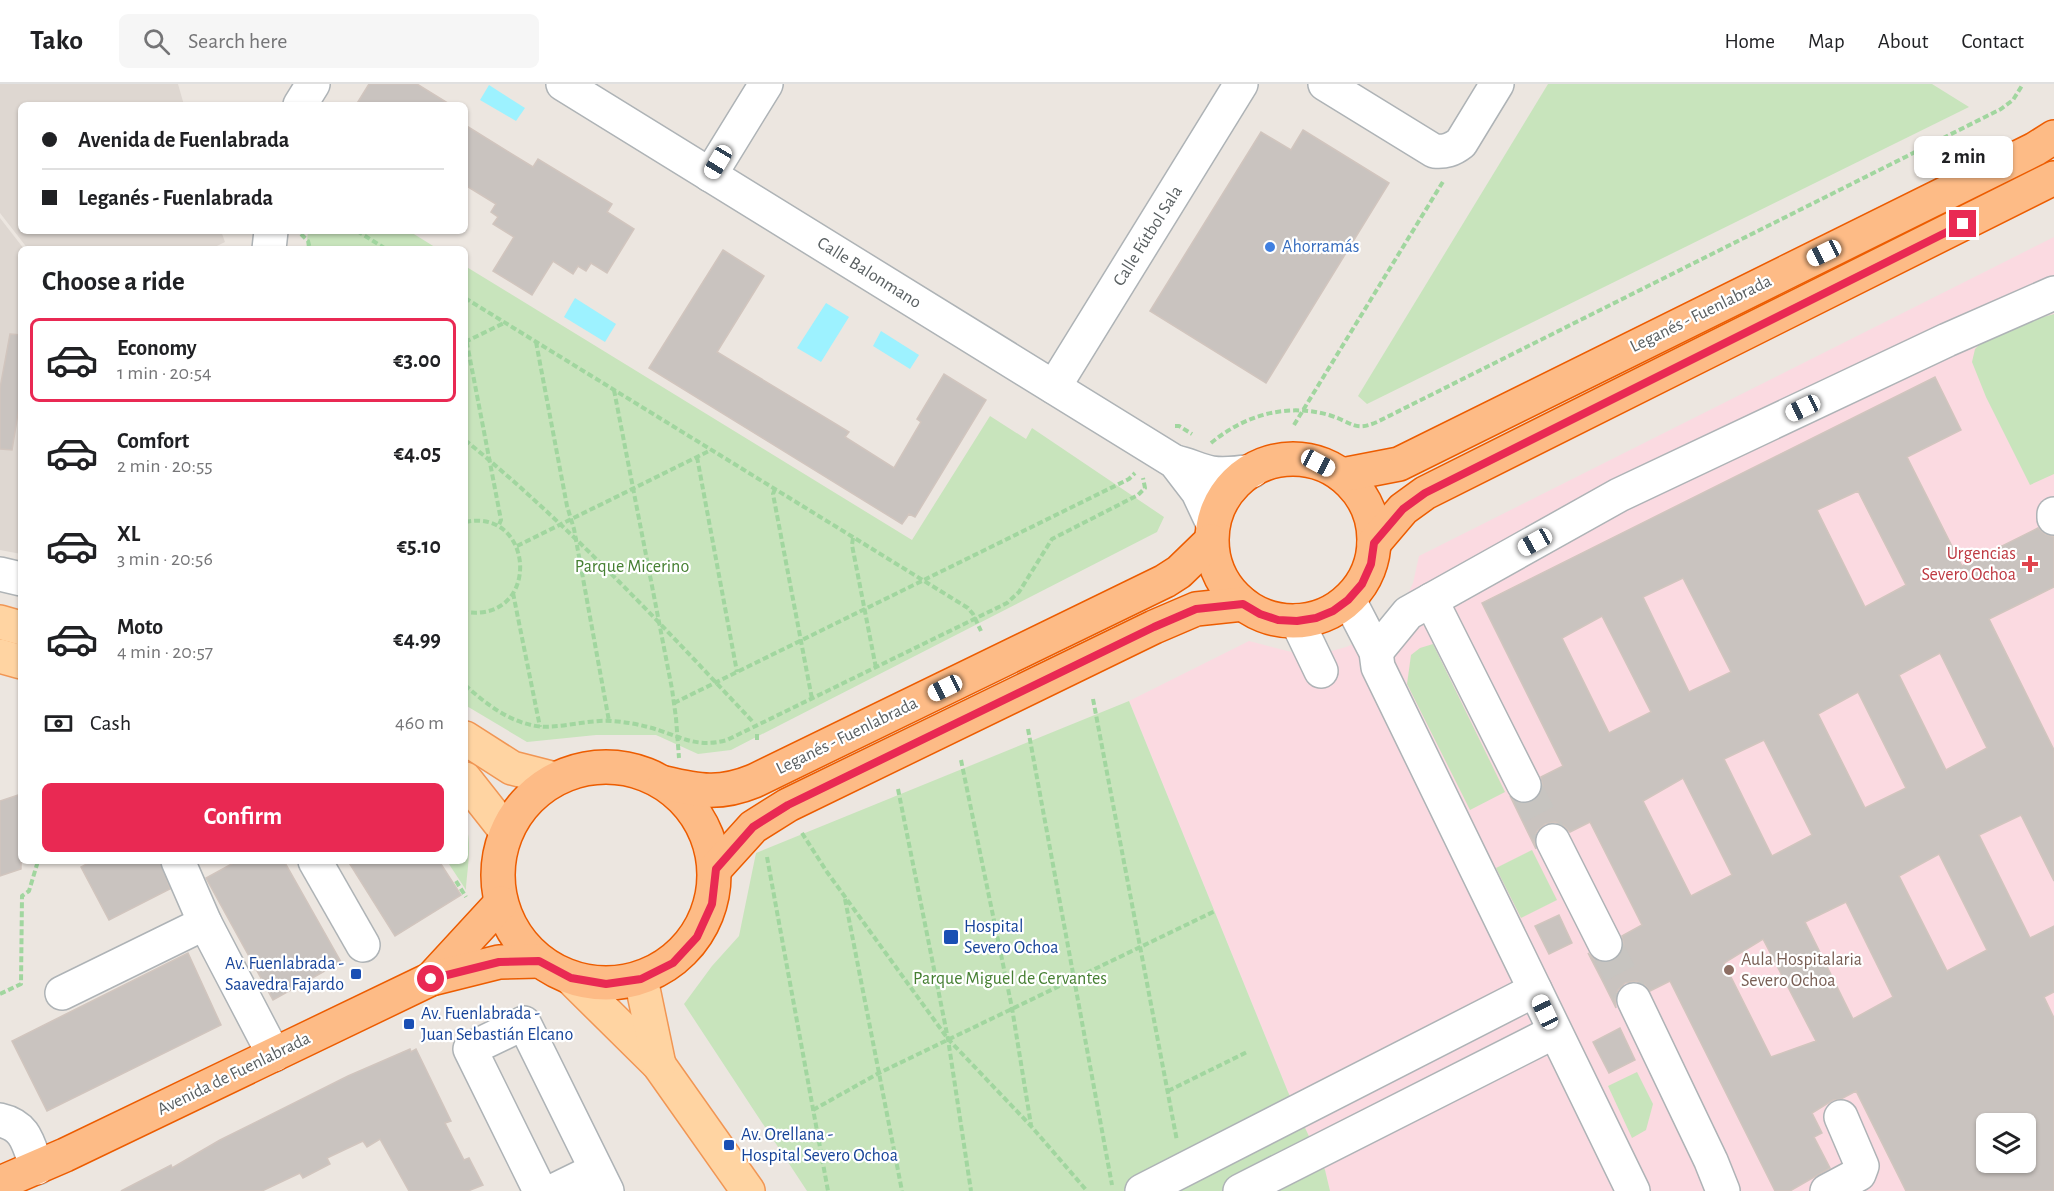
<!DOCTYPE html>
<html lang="en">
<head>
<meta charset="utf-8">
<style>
	:root { --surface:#fff; --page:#f6f6f6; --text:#202124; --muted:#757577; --line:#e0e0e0; --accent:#e92953 }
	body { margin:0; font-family:"Alegreya Sans",sans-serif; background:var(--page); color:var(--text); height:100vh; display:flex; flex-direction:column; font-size:22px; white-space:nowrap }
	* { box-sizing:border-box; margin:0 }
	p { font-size:20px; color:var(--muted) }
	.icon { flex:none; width:33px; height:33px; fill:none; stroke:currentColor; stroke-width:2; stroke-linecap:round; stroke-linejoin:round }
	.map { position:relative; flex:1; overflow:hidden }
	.side { position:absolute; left:18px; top:162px; width:450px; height:618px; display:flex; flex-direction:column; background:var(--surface); border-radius:9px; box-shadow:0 2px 4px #0004 }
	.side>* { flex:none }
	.banner { position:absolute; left:18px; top:18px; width:450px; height:132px; border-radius:9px; box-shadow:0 2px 4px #0004; display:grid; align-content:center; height:132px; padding:0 24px; background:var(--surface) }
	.fabs { position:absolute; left:1976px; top:1029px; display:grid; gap:12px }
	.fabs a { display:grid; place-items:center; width:60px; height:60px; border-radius:9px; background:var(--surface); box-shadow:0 2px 4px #0004; font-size:30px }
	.end { position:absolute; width:27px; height:27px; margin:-14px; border:8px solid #e92953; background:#fff; box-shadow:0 0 0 3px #fff }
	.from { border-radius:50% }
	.bubble { position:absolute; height:42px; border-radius:9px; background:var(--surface); box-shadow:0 2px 4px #0004; font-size:20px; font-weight:700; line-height:42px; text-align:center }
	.car { position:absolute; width:18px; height:36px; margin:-18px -9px; border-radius:8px; box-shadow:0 0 4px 2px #0007; background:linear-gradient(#fff 24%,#345 0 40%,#fff 0 76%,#345 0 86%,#fff 0) }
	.banner b { display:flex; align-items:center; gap:21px; height:57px; font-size:22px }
	.banner b+b { border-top:2px solid var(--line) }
	.banner i { width:15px; height:15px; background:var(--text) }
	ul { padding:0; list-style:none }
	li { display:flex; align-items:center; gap:18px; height:84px; margin:0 12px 9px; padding:0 12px; border:3px solid transparent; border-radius:9px }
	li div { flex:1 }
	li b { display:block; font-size:22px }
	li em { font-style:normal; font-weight:700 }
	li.on { border-color:var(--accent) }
	li>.icon { width:54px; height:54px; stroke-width:1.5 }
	h2 { padding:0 24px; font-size:27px; line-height:72px }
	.pay { display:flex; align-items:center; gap:15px; height:66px; padding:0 24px; font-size:22px }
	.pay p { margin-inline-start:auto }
	.cta { display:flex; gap:12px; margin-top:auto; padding:12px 24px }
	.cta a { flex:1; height:69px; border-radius:9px; background:var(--accent); color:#fff; font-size:24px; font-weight:700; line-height:69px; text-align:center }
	header { display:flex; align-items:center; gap:36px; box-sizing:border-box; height:84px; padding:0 30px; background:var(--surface); border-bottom:2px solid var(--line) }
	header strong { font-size:28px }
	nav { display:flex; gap:33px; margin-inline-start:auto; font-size:21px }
	.search { width:420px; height:54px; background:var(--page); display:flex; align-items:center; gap:15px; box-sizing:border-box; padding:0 21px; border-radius:9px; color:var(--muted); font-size:22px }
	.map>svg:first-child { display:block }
	.education { fill:#ded7d1 }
	.medical { fill:#fbdae1; fill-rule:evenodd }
	.green { fill:#c8e4bc }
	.water { fill:#9df2ff }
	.building { fill:#c9c3bf; stroke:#d1c5be; stroke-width:1.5; fill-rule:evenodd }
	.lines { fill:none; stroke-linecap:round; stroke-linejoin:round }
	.minor-tunnel { stroke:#c7c4c0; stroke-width:33; stroke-dasharray:33 16; stroke-linecap:butt }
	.minor-casing { stroke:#aeb3b6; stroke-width:36 }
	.major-casing { stroke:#f19654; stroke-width:36 }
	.highway-casing { stroke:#ec5c00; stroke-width:36 }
	.path { stroke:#a1d69f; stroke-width:4; stroke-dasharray:6 3; stroke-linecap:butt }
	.minor { stroke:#fff; stroke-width:33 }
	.major { stroke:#ffd4a2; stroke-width:33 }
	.highway { stroke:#fdbb86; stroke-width:33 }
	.route { stroke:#e92953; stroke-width:8 }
	.shop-dot { fill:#3f7fe0; stroke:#fff; stroke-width:2 }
	.health-dot { fill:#e0444e; stroke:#fff; stroke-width:2 }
	.transit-dot { fill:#1a4fb4; stroke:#fff; stroke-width:2 }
	.education-dot { fill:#8d6e63; stroke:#fff; stroke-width:2 }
	.labels { text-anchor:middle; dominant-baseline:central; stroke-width:4.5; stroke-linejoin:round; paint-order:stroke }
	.street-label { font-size:18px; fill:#595f61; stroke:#fff }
	.shop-label { font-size:18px; fill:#366cbe; stroke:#fff; text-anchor:start }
	.health-label { font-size:18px; fill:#be3a42; stroke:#fff; text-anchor:end }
	.park-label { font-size:18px; fill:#457f32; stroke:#fff }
	.transit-label { font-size:18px; fill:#164399; stroke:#fff; text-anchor:start }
	.education-label { font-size:18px; fill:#785e54; stroke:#fff; text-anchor:start }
</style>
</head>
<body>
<header>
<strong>Tako</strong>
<div class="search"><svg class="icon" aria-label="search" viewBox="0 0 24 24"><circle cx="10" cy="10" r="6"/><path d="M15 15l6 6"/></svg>Search here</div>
<nav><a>Home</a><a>Map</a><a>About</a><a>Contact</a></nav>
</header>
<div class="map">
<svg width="2054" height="1107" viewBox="0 0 2054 1107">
	<rect width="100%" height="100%" fill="#ece6e0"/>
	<g class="education">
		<polygon points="0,0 178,0 184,21 21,21 21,147 221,147 225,158 211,165 28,165 0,129"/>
		<polygon points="0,134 24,165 21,165 21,470 0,466"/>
	</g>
	<path class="medical" d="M2054 153V1107H1330L1325 1086 1288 1008 1129 617 1249 557 1299 570H1321L1346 563 1377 550 1401 524 1413 499 1419 472ZM1986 1040H2025V1078H1986Z"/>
	<g class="green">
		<polygon points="1548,0 1932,0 1969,23 1367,320 1358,312"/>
		<polygon points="308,147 409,147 438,165 306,165"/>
		<polygon points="465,182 912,456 990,332 1026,355 1032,344 1164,433 1157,448 731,666 698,670 656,651 596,651 527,658 465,621"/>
		<polygon points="2054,230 2054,390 2030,401 1986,313 1972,278 1975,265 1988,252 2028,237"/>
		<polygon points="1433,560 1505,708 1470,726 1407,600 1411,571 1420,564"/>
		<polygon points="1129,617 1288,1008 1325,1086 1330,1107 807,1107 684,920 712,882 739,852 756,769"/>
		<path d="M465 739C473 759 467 785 466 806L447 777H465Z"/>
		<polygon points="1532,766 1557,816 1521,834 1496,784"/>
		<polygon points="1637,988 1653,1020 1646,1046 1632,1054 1608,1002"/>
	</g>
	<g class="water">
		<polygon points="489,1 525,24 516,37 480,16"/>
		<polygon points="575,214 616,240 605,258 564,233"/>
		<polygon points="826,219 849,233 821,278 797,264"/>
		<polygon points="881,247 919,271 910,285 873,262"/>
	</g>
	<g class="building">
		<polygon points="369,0 417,0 451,21 356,21"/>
		<polygon points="465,41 533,83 538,75 612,120 607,128 634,145 607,189 591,179 586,187 578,182 573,190 553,177 532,211 493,187 514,153 493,140 498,133 491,128 496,120 465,101"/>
		<polygon points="1303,46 1389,99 1266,299 1150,227 1261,48 1291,66"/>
		<polygon points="723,166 764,192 717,268 849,348 845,353 894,384 921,338 917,335 944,290 986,316 915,433 909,430 902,440 649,284"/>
		<polygon points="10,250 21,251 21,311 12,366 0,365 0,304"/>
		<path d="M1935 293 1961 346 1907 373 1962 482 2038 444 2045 450 2054 453V503L1989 535 2054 666V797L2021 731 1979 751 2030 854 2054 842V908L2044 913 2054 934V1107H1906L1856 1007 1841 1015 1833 1016 1812 1029 1822 1049 1814 1053 1830 1084 1790 1107H1775L1670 897 1650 907 1644 900 1636 897 1625 899 1618 906 1615 914 1616 924 1603 898 1588 869 1595 876 1603 879 1614 876 1621 870 1624 862 1622 852 1642 841 1590 738 1570 748 1563 741 1555 738 1545 740 1537 747 1534 755 1536 765 1510 712 1514 717 1522 720 1533 717 1540 711 1543 703 1541 693 1563 682 1482 519ZM1858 407 1906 501 1865 523 1817 426ZM1683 494 1731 588 1689 608 1643 513ZM1602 532 1651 628 1609 649 1562 554ZM1940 569 1987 664 1946 686 1899 591ZM1858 608 1906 704 1865 724 1818 630ZM1764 656 1812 751 1772 772 1724 675ZM1683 694 1732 791 1691 812 1643 717ZM1939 770 1987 866 1947 887 1899 792ZM1846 818 1893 913 1853 935 1805 838ZM1763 855 1816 957 1771 973 1724 879ZM1986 1040H2025V1078H1986Z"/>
		<polygon points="21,710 21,785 0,792 0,717"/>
		<polygon points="92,777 160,777 170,805 109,836 81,783"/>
		<polygon points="237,777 284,777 341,878 273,916 206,794"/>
		<polygon points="348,777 439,777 461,811 395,852"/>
		<polygon points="1559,831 1572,859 1549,870 1535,842"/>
		<polygon points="188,869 221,941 47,1027 12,957"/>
		<polygon points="1620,944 1635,976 1609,989 1593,958"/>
		<polygon points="410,965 411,968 416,965 451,1037 445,1039 464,1076 469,1074 483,1101 468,1107 409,1107 380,1055 367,1063 363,1057 327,1074 330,1080 303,1094 300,1089 262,1107 121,1107 171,1081 172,1084 220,1056 348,992"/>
	</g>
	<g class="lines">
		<g class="minor-tunnel">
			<polyline points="1524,701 1553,757"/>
			<polyline points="1605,860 1634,916"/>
		</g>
		<g class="minor-casing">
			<g id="minor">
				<polyline points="563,0 1175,378 1198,408 1213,440"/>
				<path d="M1325 0 1434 67C1445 68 1452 66 1461 59L1497 0"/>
				<polyline points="300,21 313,0"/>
				<polyline points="710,91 766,0"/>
				<polyline points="269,165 271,147"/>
				<polyline points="1054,303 1241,0"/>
				<path d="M1175 378C1188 380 1199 387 1212 389 1226 391 1239 389 1252 387"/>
				<polyline points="2054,430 2054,434"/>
				<polyline points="0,490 21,495"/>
				<polyline points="1349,516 1376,568 1378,583 1633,1107"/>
				<polyline points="1431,516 1524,701"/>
				<polyline points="1297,537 1321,587"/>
				<polyline points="1376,568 1408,529 1619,411 1947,256 2054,209"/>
				<polyline points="1553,757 1605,860"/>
				<polyline points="178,777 205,839 274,971"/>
				<polyline points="315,777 363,861"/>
				<polyline points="62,909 205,839"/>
				<polyline points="1634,916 1711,1077 1723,1107"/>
				<path d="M0 1036C27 1042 28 1060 37 1084"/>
				<polyline points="540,1107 470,965 524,939 607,1107"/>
				<polyline points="553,1107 596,1086"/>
				<polyline points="1142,1107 1535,906"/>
				<polyline points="1240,1107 1554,948"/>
				<polyline points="1827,1107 1859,1090 1862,1082 1841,1033"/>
			</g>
		</g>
		<g class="major-casing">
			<g id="major">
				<polyline points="0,538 21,544"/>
				<polyline points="0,572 21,578"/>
				<polyline points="465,654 512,684 555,695"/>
				<polyline points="465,695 506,747"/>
				<polyline points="571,894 659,981 748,1107"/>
				<polyline points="641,895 659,981"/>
			</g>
		</g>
		<g class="highway-casing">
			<g id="highway">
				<circle cx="1293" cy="456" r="81"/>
				<polyline points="1342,391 1399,380 2035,65 2054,53"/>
				<polyline points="1374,459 1403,425 1425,409 2054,94"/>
				<circle cx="606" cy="791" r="108"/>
				<path d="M665 699C699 707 720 711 754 697L1165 497 1179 488 1211 457"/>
				<polyline points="715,785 753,743 788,721 1154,543 1196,525 1243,520"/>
				<polyline points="431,895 501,819"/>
				<polyline points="0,1099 65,1071 431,895 499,878 539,877"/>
			</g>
		</g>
		<g class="path">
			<polyline points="357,147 386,165"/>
			<polyline points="301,150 308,157 310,165"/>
			<polyline points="465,214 968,524 973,530 981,547"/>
			<polyline points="465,249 501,436 498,443"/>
			<polyline points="465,258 504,239"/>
			<polyline points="536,258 567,422 574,445 609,637"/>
			<polyline points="614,306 672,605 676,634 679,674"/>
			<polyline points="1294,341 1444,96"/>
			<polyline points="1175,342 1179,342 1192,350"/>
			<path d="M465 356C569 441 661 540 753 638"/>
			<path d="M1211 359C1245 331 1286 319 1329 331 1352 338 1354 348 1377 338L2001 25 2013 16 2023 0"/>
			<polyline points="697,373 737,588"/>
			<polyline points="775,405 773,410 812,615"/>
			<path d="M465 438C535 423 542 539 465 528"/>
			<polyline points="853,454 852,461 876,584"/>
			<polyline points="517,462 711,366"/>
			<polyline points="513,509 540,643"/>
			<path d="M465 601C484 618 505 635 531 641 554 647 586 635 612 637 625 638 637 640 648 643 679 651 694 665 727 656L1007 519 1019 508 1052 455 1138 411 1145 404 1143 394"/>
			<polyline points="1093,615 1177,1057"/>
			<polyline points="674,619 1129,395 1135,389"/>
			<polyline points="1028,645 1112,1101"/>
			<polyline points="757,656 757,647"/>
			<polyline points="961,676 1012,924 1031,1041"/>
			<polyline points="898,705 948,955 971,1107"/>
			<polyline points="802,749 827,788 948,955 1031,1042 1087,1107"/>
			<polyline points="767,773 828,1107"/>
			<polyline points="456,797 466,813"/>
			<polyline points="845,815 902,1107"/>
			<polyline points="0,910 21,900 22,812 29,807 38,777"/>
			<polyline points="1168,1007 1247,968"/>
			<polyline points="813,1026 879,989 1215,827"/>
		</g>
		<use href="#minor" class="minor"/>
		<use href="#major" class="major"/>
		<use href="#highway" class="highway"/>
	</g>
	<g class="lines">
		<polyline class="route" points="431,895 499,878 539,877 571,894 606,900 641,895 673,879 697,853 712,820 716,785 753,743 788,721 1154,543 1196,525 1243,520 1260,530 1278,536 1297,537 1316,534 1333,527 1348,516 1362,500 1371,480 1374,459 1403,425 1425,409 1963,140"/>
	</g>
	<circle class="shop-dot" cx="1270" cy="163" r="6"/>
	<path class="health-dot" d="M2027 471h6v6h6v6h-6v6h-6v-6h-6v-6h6z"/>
	<g class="transit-dot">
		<rect x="943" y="845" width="16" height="16" rx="3"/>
		<rect x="350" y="884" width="12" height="12" rx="3"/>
		<rect x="403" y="934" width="12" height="12" rx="3"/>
		<rect x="723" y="1055" width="12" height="12" rx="3"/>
	</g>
	<circle class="education-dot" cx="1729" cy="886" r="6"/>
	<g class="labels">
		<g class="street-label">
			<text transform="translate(1148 152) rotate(-58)">Calle Fútbol Sala</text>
			<text transform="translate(869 189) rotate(32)">Calle Balonmano</text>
			<text transform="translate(1701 230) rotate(-26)">Leganés - Fuenlabrada</text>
			<text transform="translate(847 652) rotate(-26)">Leganés - Fuenlabrada</text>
			<text transform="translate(234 990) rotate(-26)">Avenida de Fuenlabrada</text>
		</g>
		<g class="shop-label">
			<text x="1282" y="163">Ahorramás</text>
		</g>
		<g class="health-label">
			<text x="2016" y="470">Urgencias<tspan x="2016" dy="21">Severo Ochoa</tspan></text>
		</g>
		<g class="park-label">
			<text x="632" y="483">Parque Micerino</text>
			<text x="1010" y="895">Parque Miguel de Cervantes</text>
		</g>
		<g class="transit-label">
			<text x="964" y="843">Hospital<tspan x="964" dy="21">Severo Ochoa</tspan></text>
			<text x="344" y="880" text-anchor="end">Av. Fuenlabrada -<tspan x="344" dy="21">Saavedra Fajardo</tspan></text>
			<text x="421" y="930">Av. Fuenlabrada -<tspan x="421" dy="21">Juan Sebastián Elcano</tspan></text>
			<text x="741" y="1051">Av. Orellana -<tspan x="741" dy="21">Hospital Severo Ochoa</tspan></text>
		</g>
		<g class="education-label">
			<text x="1741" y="876">Aula Hospitalaria<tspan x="1741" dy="21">Severo Ochoa</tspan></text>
		</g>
	</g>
</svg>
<div class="fabs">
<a><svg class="icon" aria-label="layers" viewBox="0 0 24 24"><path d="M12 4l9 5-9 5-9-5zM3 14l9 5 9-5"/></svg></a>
</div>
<i class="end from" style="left:431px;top:895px"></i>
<i class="end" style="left:1963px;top:140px"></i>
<div class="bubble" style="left:1914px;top:52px;width:99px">2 min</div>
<i class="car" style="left:718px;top:78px;rotate:211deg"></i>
<i class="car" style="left:1824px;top:169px;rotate:244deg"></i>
<i class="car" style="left:1803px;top:324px;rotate:245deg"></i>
<i class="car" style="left:1318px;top:379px;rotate:118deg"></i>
<i class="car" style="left:1535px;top:458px;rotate:241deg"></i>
<i class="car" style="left:945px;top:604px;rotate:244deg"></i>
<i class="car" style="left:1545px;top:928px;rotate:335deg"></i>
<div class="banner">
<b><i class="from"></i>Avenida de Fuenlabrada</b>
<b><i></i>Leganés - Fuenlabrada</b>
</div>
<section class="side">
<h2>Choose a ride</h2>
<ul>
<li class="on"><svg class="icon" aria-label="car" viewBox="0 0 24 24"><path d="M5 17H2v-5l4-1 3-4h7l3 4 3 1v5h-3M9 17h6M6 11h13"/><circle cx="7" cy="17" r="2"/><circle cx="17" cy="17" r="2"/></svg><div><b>Economy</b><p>1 min · 20:54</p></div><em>€3.00</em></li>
<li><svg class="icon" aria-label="car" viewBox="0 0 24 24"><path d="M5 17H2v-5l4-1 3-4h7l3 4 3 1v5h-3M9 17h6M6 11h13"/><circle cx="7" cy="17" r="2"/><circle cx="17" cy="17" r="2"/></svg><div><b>Comfort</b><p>2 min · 20:55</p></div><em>€4.05</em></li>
<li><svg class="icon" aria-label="car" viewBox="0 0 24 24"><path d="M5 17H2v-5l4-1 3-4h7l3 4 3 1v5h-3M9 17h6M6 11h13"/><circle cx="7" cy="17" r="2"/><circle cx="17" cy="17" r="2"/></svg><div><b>XL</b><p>3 min · 20:56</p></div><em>€5.10</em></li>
<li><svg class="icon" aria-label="car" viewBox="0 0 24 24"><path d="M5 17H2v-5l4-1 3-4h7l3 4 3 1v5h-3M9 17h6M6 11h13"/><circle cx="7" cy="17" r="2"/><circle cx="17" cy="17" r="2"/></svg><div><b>Moto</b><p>4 min · 20:57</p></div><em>€4.99</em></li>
</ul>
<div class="pay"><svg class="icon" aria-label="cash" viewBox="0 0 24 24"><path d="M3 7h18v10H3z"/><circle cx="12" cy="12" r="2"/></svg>Cash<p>460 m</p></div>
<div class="cta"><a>Confirm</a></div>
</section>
</div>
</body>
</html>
